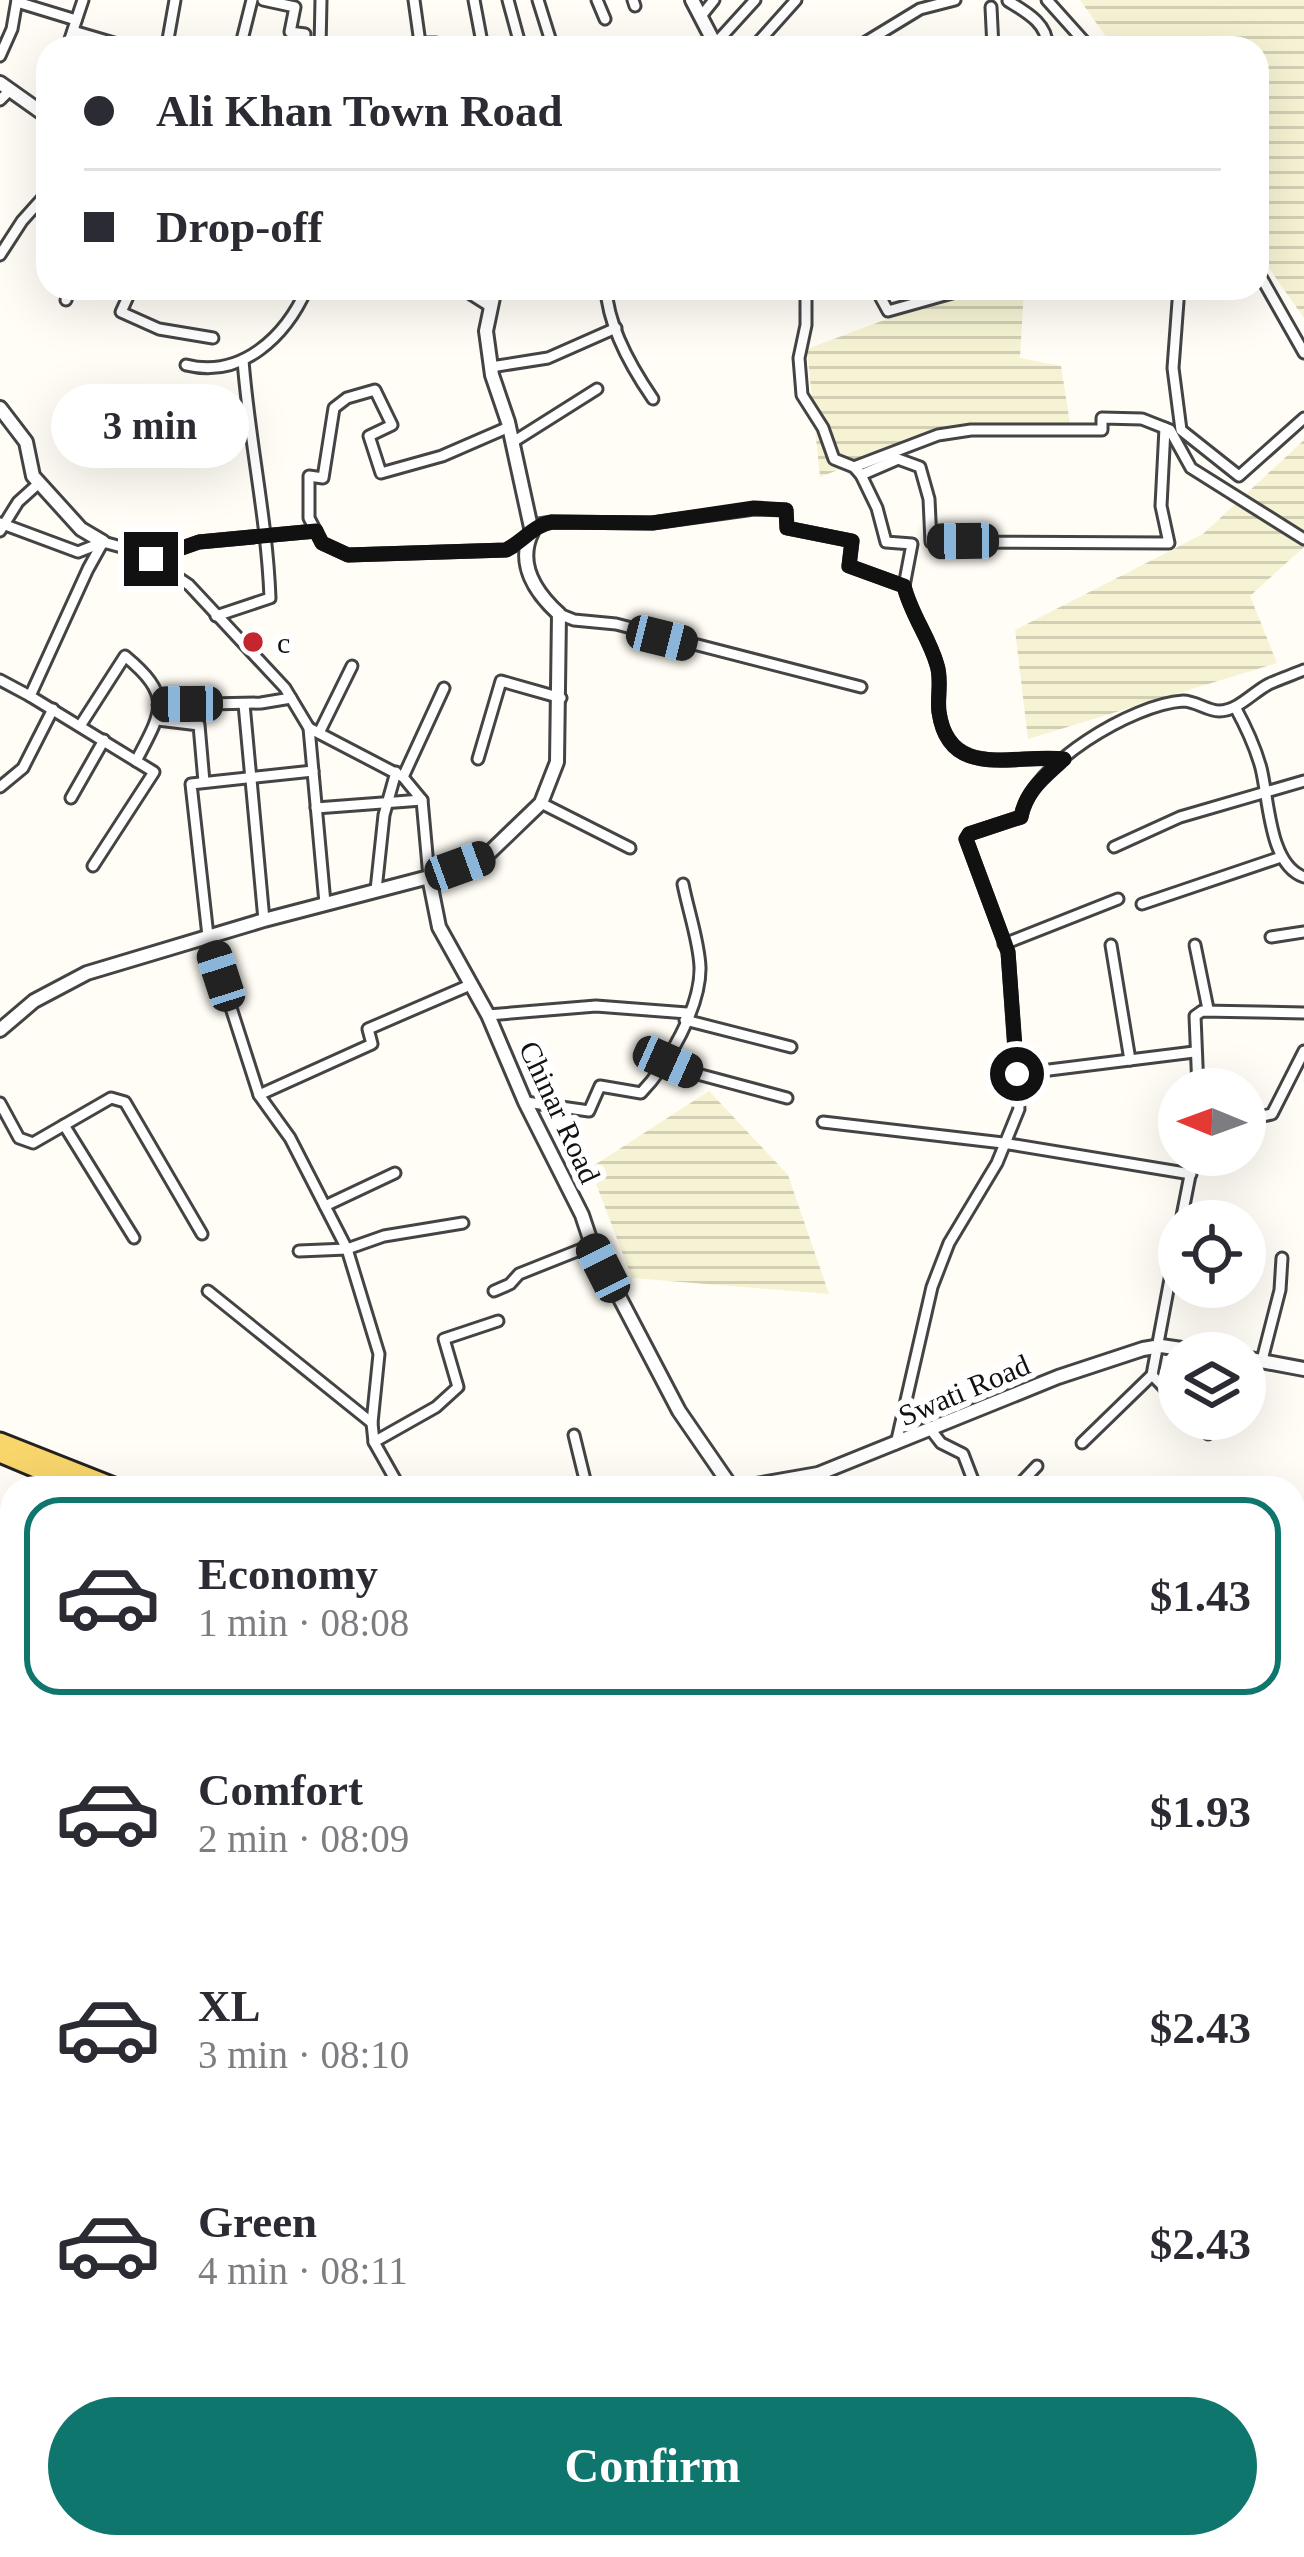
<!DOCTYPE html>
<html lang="en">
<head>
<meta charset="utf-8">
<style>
	:root { --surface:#fff; --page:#f2f2f3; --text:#2b2b33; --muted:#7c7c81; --line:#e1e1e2; --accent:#0f766e }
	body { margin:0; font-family:Georgia,serif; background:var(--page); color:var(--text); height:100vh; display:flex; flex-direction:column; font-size:45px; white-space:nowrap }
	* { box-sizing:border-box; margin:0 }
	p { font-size:39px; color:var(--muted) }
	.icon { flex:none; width:66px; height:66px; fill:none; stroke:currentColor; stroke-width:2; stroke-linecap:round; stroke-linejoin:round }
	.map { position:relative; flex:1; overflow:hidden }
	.sheet { position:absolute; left:0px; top:1476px; width:1305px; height:1083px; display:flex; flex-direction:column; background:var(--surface); border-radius:36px 36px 0 0; box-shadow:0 12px 48px #0002 }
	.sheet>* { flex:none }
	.banner { position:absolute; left:36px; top:36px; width:1233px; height:264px; border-radius:36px; box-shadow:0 12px 48px #0002; display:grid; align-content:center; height:264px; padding:0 48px; background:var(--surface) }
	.needle { width:78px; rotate:271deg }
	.tools { position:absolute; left:1158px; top:1068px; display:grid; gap:24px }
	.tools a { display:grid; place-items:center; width:108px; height:108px; border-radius:50%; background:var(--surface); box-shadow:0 12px 48px #0002; font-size:60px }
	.end { position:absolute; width:54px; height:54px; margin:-27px; border:15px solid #111; background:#fff; box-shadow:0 0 0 6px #fff }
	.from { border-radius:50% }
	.bubble { position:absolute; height:84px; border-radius:42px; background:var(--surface); box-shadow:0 12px 48px #0002; font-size:39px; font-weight:700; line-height:84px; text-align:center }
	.car { position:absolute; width:36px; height:72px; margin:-36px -18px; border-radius:15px; box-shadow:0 0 9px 3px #0007; background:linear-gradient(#222 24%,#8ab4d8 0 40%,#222 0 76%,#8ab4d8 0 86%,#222 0) }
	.banner b { display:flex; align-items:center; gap:42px; height:114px; font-size:45px }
	.banner b+b { border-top:3px solid var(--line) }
	.banner i { width:30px; height:30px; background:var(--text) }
	ul { padding:21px 0 0; list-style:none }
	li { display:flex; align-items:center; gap:36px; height:198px; margin:0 24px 18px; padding:0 24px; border:6px solid transparent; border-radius:36px }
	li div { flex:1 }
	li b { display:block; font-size:45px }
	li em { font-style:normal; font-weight:700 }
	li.current { border-color:var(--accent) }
	li>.icon { width:108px; height:108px; stroke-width:1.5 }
	.button { display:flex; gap:24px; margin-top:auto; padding:24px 48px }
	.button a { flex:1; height:138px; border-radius:72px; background:var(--accent); color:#fff; font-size:48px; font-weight:700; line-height:138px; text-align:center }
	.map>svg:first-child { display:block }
	.farmland { fill:url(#farmland-rules) }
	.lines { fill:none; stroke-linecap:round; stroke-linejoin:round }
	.minor-casing { stroke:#444; stroke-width:15 }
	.tertiary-casing { stroke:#444; stroke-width:18 }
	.secondary-casing { stroke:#333; stroke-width:20 }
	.primary-casing { stroke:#222; stroke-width:21 }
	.minor { stroke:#fff; stroke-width:9 }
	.tertiary { stroke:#fff; stroke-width:12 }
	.secondary { stroke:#fff6b0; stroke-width:14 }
	.primary { stroke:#f9d66b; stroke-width:15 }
	.route { stroke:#111; stroke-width:15 }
	.poi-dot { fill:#c4262e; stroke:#fff; stroke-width:4.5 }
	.labels { text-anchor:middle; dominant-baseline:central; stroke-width:12; stroke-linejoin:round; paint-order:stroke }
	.poi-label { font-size:30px; fill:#111; stroke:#fff; text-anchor:start }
	.street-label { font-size:30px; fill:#111; stroke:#fff }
</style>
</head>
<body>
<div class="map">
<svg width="1304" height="2557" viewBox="0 0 1304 2557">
	<defs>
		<pattern id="farmland-rules" width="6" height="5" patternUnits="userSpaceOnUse" patternTransform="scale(3)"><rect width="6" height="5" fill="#f6f3d4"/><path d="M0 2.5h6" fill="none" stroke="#d2cfb5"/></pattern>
	</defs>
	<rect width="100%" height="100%" fill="#fffdf5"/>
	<g class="farmland">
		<polygon points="1080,0 1304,0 1304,318 1257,251 1257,48 1114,48"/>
		<polygon points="939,288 1024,288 1020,358 1061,366 1071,430 924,437 820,477 807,349 938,300"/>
		<polygon points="1304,440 1304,547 1250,596 1277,663 1028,739 1015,630 1203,534"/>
		<polygon points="709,1091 788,1175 829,1294 632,1278 590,1168"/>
		<polygon points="1293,2123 1304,2124 1304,2226 1293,2222"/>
	</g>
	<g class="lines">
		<g class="minor-casing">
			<g id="minor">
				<polyline points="263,0 295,7 290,32 305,34 303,48"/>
				<polyline points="414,0 420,43 436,43 436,48"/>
				<polyline points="474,0 483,48"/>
				<polyline points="508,0 521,48"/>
				<polyline points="538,0 553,48"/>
				<polyline points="597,0 605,19"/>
				<polyline points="633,0 635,6"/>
				<polyline points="1047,0 1090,48"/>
				<path d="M1008 1C1026 12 1049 24 1047 48"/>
				<polyline points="17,2 76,20"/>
				<polyline points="991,7 993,48"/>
				<polyline points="702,15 714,0"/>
				<polyline points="73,31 131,48"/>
				<polyline points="715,44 755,0"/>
				<polyline points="67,48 83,0"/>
				<polyline points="161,48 167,45 175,0"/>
				<polyline points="240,48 252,0"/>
				<polyline points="320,48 321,0"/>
				<polyline points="753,48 796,0"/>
				<polyline points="856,48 920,9 955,0"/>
				<polyline points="0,56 12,29 17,0"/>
				<polyline points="0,100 9,91"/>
				<polyline points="0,255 22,221 48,192"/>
				<polyline points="1257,270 1304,353"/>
				<polyline points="132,288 121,312 159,329 213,338"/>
				<polyline points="461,288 491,307"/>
				<path d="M606 288C608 327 631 367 653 399"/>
				<polyline points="806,288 806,325 799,358 802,395 823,428 834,459 854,467 938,435 971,430 1102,430 1102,418 1142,419 1170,430 1191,468 1304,539"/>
				<polyline points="871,288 876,289 888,311 970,288"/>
				<polyline points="1179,288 1173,368 1181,430 1239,476 1304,418"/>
				<polyline points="1218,288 1222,288"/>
				<polyline points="66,300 70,288"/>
				<path d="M186 365C242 379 286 336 307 288"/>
				<polyline points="491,367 548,358 616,328"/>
				<polyline points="509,427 442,456 381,473 369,436 392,425 375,390 347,398 334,408 323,478 309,476 309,518 322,543 348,555 506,550 527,539"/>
				<polyline points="513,442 597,389"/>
				<polyline points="854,467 861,475 898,459 920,467 929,499 931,542 1169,543 1161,506 1165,428"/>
				<polyline points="861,475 877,508 886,542 912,544 904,586"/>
				<polyline points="0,523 78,552 101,543"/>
				<polyline points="0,531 18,502 39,483"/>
				<path d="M532 532 539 524 552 522 653 523 754 509 786 510 787 528 852 541 849 566 904 586C911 614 929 637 937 665 942 680 937 697 939 712 949 781 1016 754 1064 759"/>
				<polyline points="150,559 199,542 316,531"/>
				<polyline points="559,614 574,620 616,624 861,687"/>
				<path d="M216 616 270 598C267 518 249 440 243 360"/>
				<polyline points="0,680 30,696"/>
				<polyline points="244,704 264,920"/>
				<polyline points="158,705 261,703 291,698"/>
				<path d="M1235 707C1246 727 1255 746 1261 768 1269 800 1269 865 1304 877"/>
				<polyline points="158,720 199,725 204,782"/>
				<path d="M80 726 125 656C173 696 163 710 136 761"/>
				<polyline points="309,728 403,777 422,800 429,877"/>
				<polyline points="319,733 352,666"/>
				<polyline points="478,759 501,681 561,698"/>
				<polyline points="313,771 191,784 208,936 259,1095 290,1138 347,1249 379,1354 372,1423 374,1442 400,1488"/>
				<polyline points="403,777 444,688"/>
				<polyline points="0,787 23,768 53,709"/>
				<polyline points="71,798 104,740"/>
				<polyline points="541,803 630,848"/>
				<polyline points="316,808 422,800"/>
				<polyline points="1114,847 1180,817 1304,781"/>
				<polyline points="93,866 154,772 30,696 88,569 103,542 140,552 189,585 285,688 309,728 325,903"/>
				<polyline points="376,890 384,815 396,772"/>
				<polyline points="1142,904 1281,857"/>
				<polyline points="1271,937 1304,932"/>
				<polyline points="1004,944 1118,899"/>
				<polyline points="1111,945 1130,1060"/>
				<polyline points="1195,945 1208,1009"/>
				<polyline points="488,1015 596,1006 687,1013"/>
				<polyline points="685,1020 791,1047"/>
				<polyline points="667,1062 690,1072 787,1098"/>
				<polyline points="1017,1074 1194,1052"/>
				<polyline points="1198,1089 1195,1016 1202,1011 1304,1013"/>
				<polyline points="259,1095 372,1044 368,1029 470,985"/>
				<path d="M526 1102 589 1111 600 1086 641 1093C668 1065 701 1006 700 967 699 941 688 910 683 884"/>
				<polyline points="0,1103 19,1138 33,1143 111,1098 125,1102 202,1234"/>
				<polyline points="1245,1120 1272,1114 1304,1051"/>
				<polyline points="823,1122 1003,1143 1191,1174"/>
				<polyline points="64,1125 134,1238"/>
				<polyline points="325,1206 395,1173"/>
				<polyline points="1181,1221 1194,1155"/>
				<polyline points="299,1251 347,1249 384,1236 463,1223"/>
				<polyline points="208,1291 372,1423"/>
				<polyline points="494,1291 510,1284 519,1274 592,1245"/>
				<polyline points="1262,1360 1280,1290 1282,1258"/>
				<polyline points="1152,1375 1179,1403"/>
				<polyline points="1194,1419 1208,1434"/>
				<polyline points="931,1430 941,1443 963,1454 976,1488"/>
				<polyline points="574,1435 587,1488"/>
				<polyline points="374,1442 436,1407 458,1387 444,1339 498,1321"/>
				<polyline points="1082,1443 1152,1375 1179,1231"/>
				<path d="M896 1444 932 1287 949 1243 997 1163 1019 1109 1008 952 966 839 969 834 1021 817C1030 765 1133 704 1183 701 1196 701 1207 711 1219 711 1238 711 1253 692 1269 684 1280 679 1292 675 1304 670"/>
				<polyline points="1016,1488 1037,1466"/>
				<polyline points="0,1755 12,1760"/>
				<polyline points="1299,1756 1304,1768"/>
				<polyline points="1293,1924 1304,1916"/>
				<polyline points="1293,2052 1304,2055"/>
				<polyline points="0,2117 12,2088"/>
				<polyline points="0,2242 12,2247"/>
				<polyline points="1293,2278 1304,2280"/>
				<polyline points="1293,2407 1304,2416"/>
				<polyline points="1245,2547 1245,2557"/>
				<polyline points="676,2557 677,2547"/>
				<polyline points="1148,2557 1149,2547"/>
				<polyline points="1173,2557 1176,2547"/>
			</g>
		</g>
		<g class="tertiary-casing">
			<g id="tertiary">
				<polyline points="692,0 717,48"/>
				<polyline points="0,83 48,117"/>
				<polyline points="0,408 26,442 33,476 81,529 103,542"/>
				<polyline points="429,877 439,927 488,1015 525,1102 582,1215 592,1245 679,1411 732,1488"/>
				<path d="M0 1030 34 1001 87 973 264 920 429 877 486 856 541 803 557 762 559 614C536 593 516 564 532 532L508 422 492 375 486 331 495 288"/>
				<polyline points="1245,1358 1304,1369"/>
				<polyline points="739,1488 818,1474 1058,1377 1143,1349 1161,1346 1209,1353"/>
				<polyline points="0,1601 12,1570"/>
			</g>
		</g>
		<g class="secondary-casing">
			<g id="secondary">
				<polyline points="0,1889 12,1894"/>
				<polyline points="0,1910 12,1915"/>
			</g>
		</g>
		<g class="primary-casing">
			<g id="primary">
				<polyline points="0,1441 119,1488"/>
				<polyline points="0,1454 81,1488"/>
				<polyline points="1052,2547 1068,2557"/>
				<polyline points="267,2557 271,2547"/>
			</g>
		</g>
		<use href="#minor" class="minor"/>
		<use href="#tertiary" class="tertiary"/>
		<use href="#secondary" class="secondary"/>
		<use href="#primary" class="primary"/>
	</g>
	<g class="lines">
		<path class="route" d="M151 559 199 542 316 531 322 543 348 555 506 550C523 541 534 525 552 522L652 523 754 508 786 510 787 528 852 541 849 566 904 586C911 615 929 637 937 665 942 680 937 697 939 712 949 782 1015 753 1064 759 1045 777 1026 790 1021 817L969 834 966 839 1008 952 1017 1074"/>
	</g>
	<circle class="poi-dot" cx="253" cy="642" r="12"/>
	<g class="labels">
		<g class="poi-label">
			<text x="277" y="642">c</text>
		</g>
		<g class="street-label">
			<text transform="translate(560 1112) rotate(65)">Chinar Road</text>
			<text transform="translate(964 1390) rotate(-23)">Swati Road</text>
		</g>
	</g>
</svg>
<div class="tools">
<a><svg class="needle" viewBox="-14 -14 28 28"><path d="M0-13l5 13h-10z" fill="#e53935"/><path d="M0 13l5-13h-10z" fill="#7c7c81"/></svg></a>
<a><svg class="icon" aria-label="locate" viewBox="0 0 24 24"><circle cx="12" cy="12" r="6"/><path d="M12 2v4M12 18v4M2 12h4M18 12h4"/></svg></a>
<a><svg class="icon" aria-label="layers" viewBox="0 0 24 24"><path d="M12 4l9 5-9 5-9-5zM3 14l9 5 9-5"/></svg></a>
</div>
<i class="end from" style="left:1017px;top:1074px"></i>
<i class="end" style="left:151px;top:559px"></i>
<div class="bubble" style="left:51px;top:384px;width:198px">3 min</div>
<i class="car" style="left:963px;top:541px;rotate:269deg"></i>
<i class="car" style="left:662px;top:638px;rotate:104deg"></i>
<i class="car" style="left:187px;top:704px;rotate:269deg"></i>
<i class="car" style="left:460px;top:866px;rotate:70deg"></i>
<i class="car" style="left:221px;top:976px;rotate:342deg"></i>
<i class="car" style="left:668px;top:1062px;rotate:114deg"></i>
<i class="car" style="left:603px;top:1268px;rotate:333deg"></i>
<div class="banner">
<b><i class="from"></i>Ali Khan Town Road</b>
<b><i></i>Drop-off</b>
</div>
<section class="sheet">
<ul>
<li class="current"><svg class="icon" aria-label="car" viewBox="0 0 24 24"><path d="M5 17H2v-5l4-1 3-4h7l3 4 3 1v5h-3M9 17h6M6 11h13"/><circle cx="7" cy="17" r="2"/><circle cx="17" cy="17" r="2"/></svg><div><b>Economy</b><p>1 min · 08:08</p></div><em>$1.43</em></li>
<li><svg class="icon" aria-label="car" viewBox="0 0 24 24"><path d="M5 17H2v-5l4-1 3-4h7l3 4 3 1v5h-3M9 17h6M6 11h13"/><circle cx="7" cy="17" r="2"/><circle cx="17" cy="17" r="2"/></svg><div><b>Comfort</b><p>2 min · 08:09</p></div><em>$1.93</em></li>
<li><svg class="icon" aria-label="car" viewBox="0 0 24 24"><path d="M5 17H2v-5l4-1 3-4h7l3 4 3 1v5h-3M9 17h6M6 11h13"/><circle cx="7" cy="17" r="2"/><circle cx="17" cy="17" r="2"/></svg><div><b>XL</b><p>3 min · 08:10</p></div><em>$2.43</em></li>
<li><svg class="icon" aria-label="car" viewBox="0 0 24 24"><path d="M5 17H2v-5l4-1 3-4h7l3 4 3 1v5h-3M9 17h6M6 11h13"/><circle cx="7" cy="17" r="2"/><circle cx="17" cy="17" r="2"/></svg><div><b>Green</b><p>4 min · 08:11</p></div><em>$2.43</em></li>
</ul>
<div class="button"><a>Confirm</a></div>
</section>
</div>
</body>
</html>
